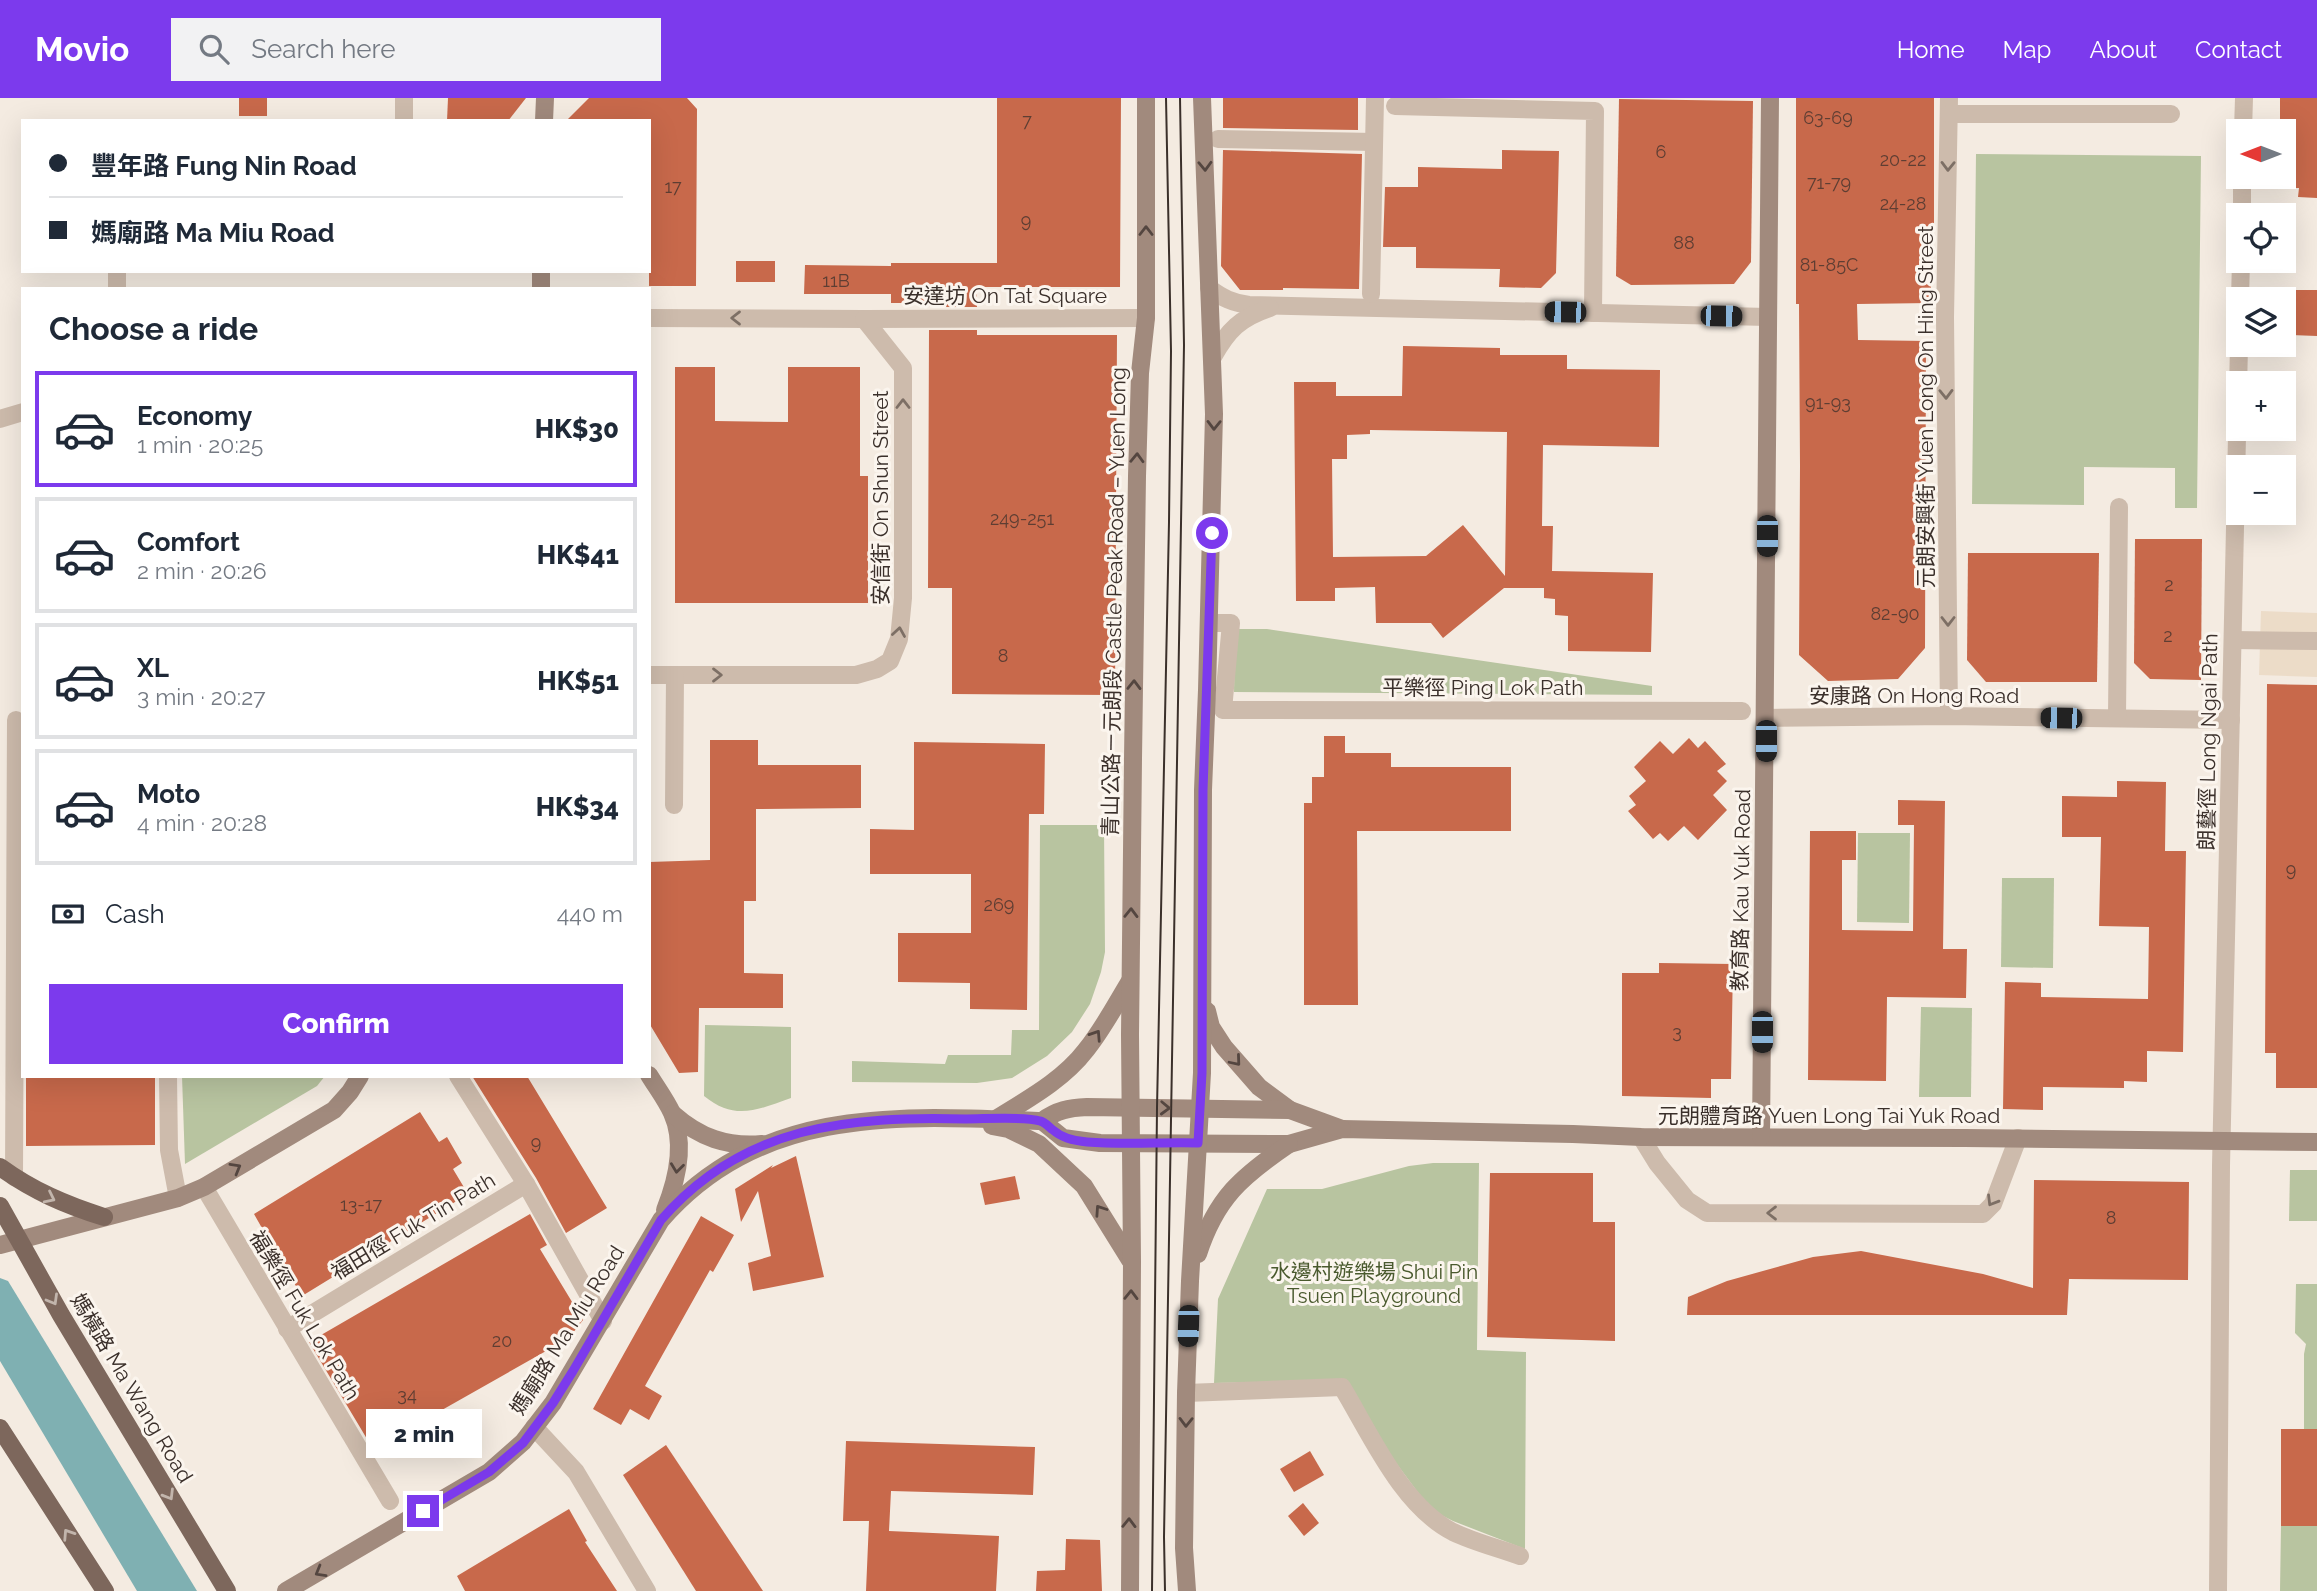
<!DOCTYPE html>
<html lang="en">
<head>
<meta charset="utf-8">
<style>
	:root { --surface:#fff; --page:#f2f2f3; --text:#1f2937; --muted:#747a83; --line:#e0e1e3; --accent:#7c3aed }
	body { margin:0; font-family:Raleway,"Noto Sans TC",sans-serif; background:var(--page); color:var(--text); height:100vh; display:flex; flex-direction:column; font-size:26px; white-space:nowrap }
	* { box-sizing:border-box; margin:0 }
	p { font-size:23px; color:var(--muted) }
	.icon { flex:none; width:38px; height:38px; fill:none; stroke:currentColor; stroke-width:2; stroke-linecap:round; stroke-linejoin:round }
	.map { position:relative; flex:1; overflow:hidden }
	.drawer { position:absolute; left:21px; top:189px; width:630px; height:791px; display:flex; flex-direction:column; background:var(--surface); border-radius:0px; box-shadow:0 7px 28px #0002 }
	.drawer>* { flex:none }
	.hud { position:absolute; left:21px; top:21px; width:630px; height:154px; border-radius:0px; box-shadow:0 7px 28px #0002; display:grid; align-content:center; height:154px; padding:0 28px; background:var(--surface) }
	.needle { width:46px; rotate:270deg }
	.controls { position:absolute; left:2226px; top:21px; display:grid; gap:14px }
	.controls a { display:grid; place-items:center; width:70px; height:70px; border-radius:0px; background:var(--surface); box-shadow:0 7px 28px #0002; font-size:35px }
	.end { position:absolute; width:32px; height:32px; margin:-16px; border:9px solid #7c3aed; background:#fff; box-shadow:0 0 0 4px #fff }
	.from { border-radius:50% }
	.bubble { position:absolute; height:49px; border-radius:0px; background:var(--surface); box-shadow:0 7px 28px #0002; font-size:23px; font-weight:800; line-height:49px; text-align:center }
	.car { position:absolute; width:21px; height:42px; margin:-21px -10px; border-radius:9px; box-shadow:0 0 5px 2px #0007; background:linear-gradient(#222 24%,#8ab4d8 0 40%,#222 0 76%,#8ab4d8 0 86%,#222 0) }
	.hud b { display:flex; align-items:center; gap:24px; height:66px; font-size:26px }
	.hud b+b { border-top:2px solid var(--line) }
	.hud i { width:18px; height:18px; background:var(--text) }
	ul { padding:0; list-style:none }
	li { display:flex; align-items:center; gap:21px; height:116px; margin:0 14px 10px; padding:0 14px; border:4px solid var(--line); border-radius:0px }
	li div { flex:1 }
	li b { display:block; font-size:26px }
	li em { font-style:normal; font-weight:800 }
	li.on { border-color:var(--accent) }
	li>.icon { width:63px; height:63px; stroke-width:1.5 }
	h2 { padding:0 28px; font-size:32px; line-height:84px }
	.pay { display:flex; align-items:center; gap:18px; height:77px; padding:0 28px; font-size:26px }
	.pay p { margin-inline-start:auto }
	.action { display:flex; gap:14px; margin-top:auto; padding:14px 28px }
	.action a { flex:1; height:80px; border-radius:0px; background:var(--accent); color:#fff; font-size:28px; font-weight:800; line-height:80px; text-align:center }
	header { display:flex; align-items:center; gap:42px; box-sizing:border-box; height:98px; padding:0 35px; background:var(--accent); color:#fff }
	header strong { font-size:33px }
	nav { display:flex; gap:38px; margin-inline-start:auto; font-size:24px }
	.search { width:490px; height:63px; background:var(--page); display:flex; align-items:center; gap:18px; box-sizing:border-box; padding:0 24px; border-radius:0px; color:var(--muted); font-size:26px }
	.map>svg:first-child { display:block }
	.green { fill:#b8c4a0 }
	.plaza { fill:#ecdcc8 }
	.water { fill:#7fb0b2 }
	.building { fill:#c8694b; fill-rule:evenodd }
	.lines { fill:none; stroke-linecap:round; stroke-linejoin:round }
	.street { stroke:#cdbbac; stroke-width:18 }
	.secondary { stroke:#a18a7d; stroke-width:18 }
	.primary { stroke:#7d675c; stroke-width:18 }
	.tram { stroke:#3b302b; stroke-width:2 }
	.oneway { stroke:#544640 }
	.oneway2 { stroke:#7d6f65 }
	.oneway3 { stroke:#c2b5ac }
	.route { stroke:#7c3aed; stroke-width:9 }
	.labels { text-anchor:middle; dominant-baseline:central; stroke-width:6; stroke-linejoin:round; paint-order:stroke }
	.number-label { font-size:18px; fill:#5e3e33 }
	.street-label { font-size:21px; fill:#3b302b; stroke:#fbf5ee }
	.park-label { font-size:21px; fill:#4a5a2e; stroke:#fbf5ee }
</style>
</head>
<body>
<header>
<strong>Movio</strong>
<div class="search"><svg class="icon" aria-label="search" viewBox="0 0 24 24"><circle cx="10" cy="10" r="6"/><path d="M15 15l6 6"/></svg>Search here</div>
<nav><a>Home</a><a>Map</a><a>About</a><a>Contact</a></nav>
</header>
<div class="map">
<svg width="2317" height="1493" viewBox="0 0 2317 1493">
	<rect width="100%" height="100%" fill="#f4ebe1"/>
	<g class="green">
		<polygon points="1976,56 2201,58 2197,410 2175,410 2175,370 2084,369 2084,407 1972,406"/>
		<polygon points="1235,531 1267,531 1652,588 1652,597 1234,594"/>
		<polygon points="1040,727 1104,727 1105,854 1101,874 1090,906 1072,934 1047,958 1012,980 977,985 852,984 852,963 945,966 948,957 1011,957 1012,932 1039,932"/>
		<polygon points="1858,735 1910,735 1909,825 1857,824"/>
		<polygon points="2002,780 2054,780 2053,870 2001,869"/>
		<polygon points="1921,909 1972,910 1971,999 1919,999"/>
		<path d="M705 927 791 929V1000C757 1012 735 1023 704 998Z"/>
		<polygon points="182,978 325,978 317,988 185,1066"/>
		<polygon points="1433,1065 1479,1065 1477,1252 1526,1254 1525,1451 1453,1423 1431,1412 1335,1283 1214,1285 1218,1201 1267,1091 1322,1091 1409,1068"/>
		<polygon points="2290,1072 2317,1072 2317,1123 2289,1123"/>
		<polygon points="2296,1186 2317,1186 2317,1493 2280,1493 2281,1428 2304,1331 2304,1256 2306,1246 2295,1235"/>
	</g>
	<polygon class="plaza" points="2261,513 2317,515 2317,579 2259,577"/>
	<polygon class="water" points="0,1180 8,1183 197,1493 137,1493 0,1263"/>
	<g class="building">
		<rect x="239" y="0" width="28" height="18"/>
		<polygon points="448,0 526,0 508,23 447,23"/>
		<polygon points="589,0 687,0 697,11 696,188 649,188 649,23 566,23"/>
		<polygon points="997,0 1121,0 1120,189 977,189 977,209 929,209 929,205 891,205 891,196 804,196 805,167 891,168 891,165 997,165"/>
		<polygon points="1223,0 1358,0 1358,32 1223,30"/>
		<polygon points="1796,0 1934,0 1934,126 1931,126 1931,205 1857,206 1858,242 1926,243 1925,550 1898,581 1828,583 1799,557 1800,368 1799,206 1796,206"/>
		<polygon points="2280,0 2317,0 2317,100 2298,99 2299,90 2284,90 2284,33 2280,33"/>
		<polygon points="1619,1 1753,3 1751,164 1734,186 1631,187 1616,178"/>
		<polygon points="1223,52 1362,56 1359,191 1283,190 1283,192 1240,192 1221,168"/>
		<polygon points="1502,52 1559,53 1556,175 1541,190 1499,189 1500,171 1416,170 1416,149 1383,149 1385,89 1418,89 1418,69 1502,71"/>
		<rect x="736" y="163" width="39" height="21"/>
		<polygon points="2292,192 2317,192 2317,238 2291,237 2291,226 2284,226 2284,203 2292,203"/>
		<polygon points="929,232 977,232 977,237 1117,237 1115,597 952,596 952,490 928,490"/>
		<path d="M1403 248 1500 250V257H1567V271L1660 272 1659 349 1543 347 1542 428H1553L1552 473 1653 475 1651 554 1568 553V518L1555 517V501L1544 500V490H1504L1443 540 1431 525H1376L1375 489 1335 490V503H1296L1294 284H1336V298H1402ZM1370 332 1507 334 1505 478 1463 427 1426 458 1333 459 1332 361H1347V337L1370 336Z"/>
		<polygon points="675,269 715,269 715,323 788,324 788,269 860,269 860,378 868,378 868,505 675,505"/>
		<polygon points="2135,441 2202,441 2201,582 2150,581 2134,565"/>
		<polygon points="1968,455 2099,455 2097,584 1986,584 1967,562"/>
		<polygon points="2267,586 2317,587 2317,990 2276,990 2276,955 2265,955"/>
		<polygon points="1324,638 1345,638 1345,655 1391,655 1391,669 1511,669 1511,733 1357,733 1358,907 1304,907 1304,705 1312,705 1312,679 1324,679"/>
		<polygon points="1689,640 1698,650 1705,643 1726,666 1717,673 1727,683 1713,697 1727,712 1698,742 1684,728 1668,743 1660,735 1653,741 1628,713 1636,707 1629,698 1646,683 1634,669 1660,643 1673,656"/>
		<polygon points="710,642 758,642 758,667 861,667 861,710 756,711 756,803 744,803 744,875 783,876 783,910 699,910 698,974 679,975 649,925 649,764 710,762"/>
		<polygon points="914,644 1045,646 1044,716 1029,716 1027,912 970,911 970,885 898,884 898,835 971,835 971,776 870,776 870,731 914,732"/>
		<polygon points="2117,683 2166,684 2165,753 2186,753 2183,954 2147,953 2147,984 2124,983 2124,990 2043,989 2043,1012 2003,1011 2005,884 2041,885 2041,899 2148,901 2149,829 2099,828 2101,739 2062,739 2062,698 2117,699"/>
		<polygon points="1898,702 1945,703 1943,851 1967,851 1966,900 1887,899 1886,983 1808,982 1810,733 1856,733 1856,762 1842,762 1842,832 1913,833 1914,727 1898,727"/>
		<polygon points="1659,865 1733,866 1731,981 1711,981 1711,1000 1622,998 1622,875 1659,875"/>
		<polygon points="26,978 155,978 155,1047 26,1048"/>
		<polygon points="472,978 527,978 607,1110 566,1135 536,1080"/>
		<polygon points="420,1014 439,1044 447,1039 462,1065 453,1071 468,1096 302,1198 285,1170 275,1177 260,1153 271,1146 254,1116"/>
		<polygon points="796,1058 824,1179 753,1193 748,1165 771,1158 758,1093 741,1124 735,1091 773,1067 771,1070"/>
		<polygon points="1490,1075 1593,1075 1593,1124 1615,1124 1615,1243 1487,1239"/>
		<polygon points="1015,1078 1020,1101 985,1107 980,1085"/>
		<polygon points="2034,1082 2189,1084 2188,1182 2069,1181 2067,1217 1687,1217 1688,1199 1727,1183 1813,1159 1861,1153 1983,1176 2033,1190"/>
		<polygon points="530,1116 547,1147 540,1151 583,1222 569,1240 373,1351 309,1244"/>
		<polygon points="701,1118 734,1137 713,1174 710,1172 645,1288 662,1298 649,1322 630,1311 621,1327 593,1311"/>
		<rect x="2281" y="1331" width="36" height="97"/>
		<polygon points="846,1343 1035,1349 1033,1397 891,1393 889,1433 999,1438 996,1493 866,1493 869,1423 843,1423"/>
		<polygon points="666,1347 763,1493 696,1493 623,1377"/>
		<polygon points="1310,1353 1324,1377 1294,1394 1280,1371"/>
		<polygon points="1303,1405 1319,1425 1304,1438 1288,1418"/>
		<polygon points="569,1411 587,1443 585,1444 617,1493 465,1493 457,1478"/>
		<polygon points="1066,1441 1100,1442 1102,1493 1036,1493 1037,1473 1065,1472"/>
	</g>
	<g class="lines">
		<g class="street">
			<polyline points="1949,0 1945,219 1949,618"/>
			<polyline points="1395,8 1595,13 1593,215"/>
			<polyline points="1949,16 2171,16"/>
			<polyline points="404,23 404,0"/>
			<polyline points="2243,33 2244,0"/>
			<polyline points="1218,41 1374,44"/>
			<polyline points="2242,117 2242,79"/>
			<path d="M1209 190C1222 200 1233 205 1249 207L1768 219"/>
			<polyline points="117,191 117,173"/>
			<polyline points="1371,196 1375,0"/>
			<polyline points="2240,201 2241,163"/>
			<polyline points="649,220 864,221 903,270 903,500 899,541 890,563 877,571 856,577 649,577"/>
			<polyline points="864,221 1146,220"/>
			<path d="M1213 259C1228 232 1240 220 1270 210"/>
			<polyline points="0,321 23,314"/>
			<polyline points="1209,525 1231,525 1223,612 1742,613"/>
			<polyline points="2233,542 2317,543"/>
			<polyline points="1766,620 1949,618 2231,622"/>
			<polyline points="2117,620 2119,409"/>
			<polyline points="674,707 675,577"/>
			<polyline points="168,978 169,1052 178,1100"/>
			<polyline points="458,978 526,1086 603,1223"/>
			<polyline points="1641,1039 1657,1065 1687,1102 1707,1115 1983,1116 1993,1106 2018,1040"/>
			<polyline points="14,1079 16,622"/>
			<polyline points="204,1089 390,1403"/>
			<polyline points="287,1231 526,1086"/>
			<path d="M1186 1295 1342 1289C1371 1337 1402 1408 1453 1434 1474 1444 1498 1450 1520 1458"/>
			<polyline points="534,1329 576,1374 647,1493"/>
			<polyline points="2218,1493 2221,1068 2239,247"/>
		</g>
		<g class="secondary">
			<polyline points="544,23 545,0"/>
			<polyline points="541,191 541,173"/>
			<polyline points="1207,913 1211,929 1224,949 1259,989 1290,1012"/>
			<path d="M649 977C657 990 666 1002 672 1015 686 1046 677 1082 665 1112"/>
			<path d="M673 1016C700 1040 727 1049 762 1046"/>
			<path d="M996 1021C1028 1001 1063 982 1086 952 1103 931 1116 906 1130 883"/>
			<polyline points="1042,1023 1063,1040 1100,1045 1289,1046 1342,1031 1573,1036 1641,1039 1965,1040 2317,1044"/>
			<path d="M1042 1023C1057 1012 1069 1010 1087 1009L1290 1012 1342 1031"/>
			<polyline points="992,1028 1008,1031 1039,1046 1084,1088 1130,1162"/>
			<polyline points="1761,1039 1770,0"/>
			<polyline points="0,1147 178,1100 204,1089 334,1012 350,994 360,978"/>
			<path d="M1198 1156C1216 1100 1242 1078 1289 1046"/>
			<path d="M286 1493 489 1374 523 1344 553 1305 661 1122C762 1006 903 1018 1042 1023"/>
			<polyline points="1130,1493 1132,1164 1130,937 1133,661 1137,378 1140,275 1146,220 1146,0"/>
			<polyline points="1187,1493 1184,1450 1186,1295 1190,1183 1202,975 1203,692 1207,592 1214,316 1202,0"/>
		</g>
		<g class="primary">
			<path d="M0 1069C33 1093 66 1107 104 1119"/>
			<polyline points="0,1108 61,1217 227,1493"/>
			<polyline points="0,1330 105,1493"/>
		</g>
		<g class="tram">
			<polyline points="1152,1493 1157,1010 1169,424 1171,253 1166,0"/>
			<polyline points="1165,1493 1164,1439 1184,247 1180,0"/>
		</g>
	</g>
	<defs><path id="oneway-chevron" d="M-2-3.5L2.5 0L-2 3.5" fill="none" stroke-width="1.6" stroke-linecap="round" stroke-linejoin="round" transform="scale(1.75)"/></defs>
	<g class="oneway">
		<use href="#oneway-chevron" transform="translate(1205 68) rotate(88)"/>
		<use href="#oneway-chevron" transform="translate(1146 133) rotate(-90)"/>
		<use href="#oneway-chevron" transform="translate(1214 327) rotate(91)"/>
		<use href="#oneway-chevron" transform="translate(1137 360) rotate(-88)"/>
		<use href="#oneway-chevron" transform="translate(1134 587) rotate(-89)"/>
		<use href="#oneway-chevron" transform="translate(1131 815) rotate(-89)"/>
		<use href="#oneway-chevron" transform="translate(1096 937) rotate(-57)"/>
		<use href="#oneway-chevron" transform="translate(1236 963) rotate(50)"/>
		<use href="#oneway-chevron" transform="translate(1165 1010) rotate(2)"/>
		<use href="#oneway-chevron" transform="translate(236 1070) rotate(-30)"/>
		<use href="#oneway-chevron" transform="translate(677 1070) rotate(97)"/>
		<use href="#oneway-chevron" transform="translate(1100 1112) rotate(-124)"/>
		<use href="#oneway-chevron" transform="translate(1131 1197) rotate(-89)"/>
		<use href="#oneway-chevron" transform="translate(1186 1324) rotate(91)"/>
		<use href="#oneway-chevron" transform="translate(1129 1425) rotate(-89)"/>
		<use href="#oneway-chevron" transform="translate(320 1474) rotate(150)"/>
	</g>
	<g class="oneway2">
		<use href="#oneway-chevron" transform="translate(1948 68) rotate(91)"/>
		<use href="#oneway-chevron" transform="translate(736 220) rotate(-180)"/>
		<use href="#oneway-chevron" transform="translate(1946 296) rotate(89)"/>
		<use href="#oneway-chevron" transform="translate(903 306) rotate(-90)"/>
		<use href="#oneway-chevron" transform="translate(1948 523) rotate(90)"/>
		<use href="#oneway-chevron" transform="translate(899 534) rotate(-81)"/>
		<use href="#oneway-chevron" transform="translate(717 577)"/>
		<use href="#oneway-chevron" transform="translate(1992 1103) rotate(121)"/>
		<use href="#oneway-chevron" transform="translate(1772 1115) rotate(-180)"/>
	</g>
	<g class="oneway3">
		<use href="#oneway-chevron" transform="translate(50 1100) rotate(26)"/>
		<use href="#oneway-chevron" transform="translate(53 1202) rotate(60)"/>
		<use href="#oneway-chevron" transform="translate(169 1397) rotate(59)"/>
		<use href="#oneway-chevron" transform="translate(68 1436) rotate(-123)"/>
	</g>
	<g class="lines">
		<path class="route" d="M423 1413 489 1374 523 1345 553 1305 573 1273 661 1122C743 1027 849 1018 966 1021 985 1021 1024 1018 1040 1023 1045 1024 1049 1029 1053 1032 1062 1040 1074 1043 1087 1044 1124 1047 1161 1044 1198 1045L1202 975 1203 692 1212 435"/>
	</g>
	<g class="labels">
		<g class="number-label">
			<text x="1828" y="19">63-69</text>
			<text x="1027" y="22">7</text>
			<text x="1661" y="53">6</text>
			<text x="1903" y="61">20-22</text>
			<text x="1829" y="84">71-79</text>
			<text x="673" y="88">17</text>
			<text x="1903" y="105">24-28</text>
			<text x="1026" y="122">9</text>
			<text x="1684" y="144">88</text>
			<text x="1829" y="166">81-85C</text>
			<text x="836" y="182">11B</text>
			<text x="1828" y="304">91-93</text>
			<text x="1022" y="420">249-251</text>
			<text x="2169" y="486">2</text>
			<text x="1895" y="515">82-90</text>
			<text x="2168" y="537">2</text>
			<text x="1003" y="557">8</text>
			<text x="2291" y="771">9</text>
			<text x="999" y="806">269</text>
			<text x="1677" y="933">3</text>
			<text x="536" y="1044">9</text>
			<text x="361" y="1106">13-17</text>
			<text x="2111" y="1119">8</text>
			<text x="502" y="1242">20</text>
			<text x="407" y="1296">34</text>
		</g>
		<g class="street-label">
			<text x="1005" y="197">安達坊 On Tat Square</text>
			<text transform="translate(1925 309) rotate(-90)">元朗安興街 Yuen Long On Hing Street</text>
			<text transform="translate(880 400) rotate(-90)">安信街 On Shun Street</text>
			<text transform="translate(1114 504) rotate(-89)">青山公路－元朗段 Castle Peak Road – Yuen Long</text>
			<text x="1483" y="589">平樂徑 Ping Lok Path</text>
			<text x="1914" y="597">安康路 On Hong Road</text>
			<text transform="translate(2208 644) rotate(-89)">朗藝徑 Long Ngai Path</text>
			<text transform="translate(1741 792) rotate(-89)">教育路 Kau Yuk Road</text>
			<text x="1829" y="1017">元朗體育路 Yuen Long Tai Yuk Road</text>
			<text transform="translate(413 1128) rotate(-31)">福田徑 Fuk Tin Path</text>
			<text transform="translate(305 1217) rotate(59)">福樂徑 Fuk Lok Path</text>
			<text transform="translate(567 1232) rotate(-58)">媽廟路 Ma Miu Road</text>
			<text transform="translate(132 1290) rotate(59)">媽橫路 Ma Wang Road</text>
		</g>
		<g class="park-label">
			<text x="1374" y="1173">水邊村遊樂場 Shui Pin<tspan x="1374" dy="24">Tsuen Playground</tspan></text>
		</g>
	</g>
</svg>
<div class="controls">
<a><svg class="needle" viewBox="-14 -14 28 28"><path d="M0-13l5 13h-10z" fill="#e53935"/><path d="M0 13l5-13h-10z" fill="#747a83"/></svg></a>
<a><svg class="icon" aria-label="locate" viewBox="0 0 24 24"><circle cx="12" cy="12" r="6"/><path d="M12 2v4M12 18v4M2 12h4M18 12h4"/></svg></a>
<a><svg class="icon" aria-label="layers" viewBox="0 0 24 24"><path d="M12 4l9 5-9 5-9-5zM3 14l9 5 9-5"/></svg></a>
<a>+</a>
<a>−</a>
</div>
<i class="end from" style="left:1212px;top:435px"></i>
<i class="end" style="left:423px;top:1413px"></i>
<div class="bubble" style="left:366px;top:1311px;width:116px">2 min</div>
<i class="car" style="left:1565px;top:214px;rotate:271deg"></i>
<i class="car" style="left:1721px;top:218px;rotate:91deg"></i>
<i class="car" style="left:1767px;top:438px;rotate:180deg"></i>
<i class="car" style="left:2061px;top:620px;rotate:271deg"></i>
<i class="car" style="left:1766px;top:643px;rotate:180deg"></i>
<i class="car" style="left:1762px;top:934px;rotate:180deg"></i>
<i class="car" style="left:1188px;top:1228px;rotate:182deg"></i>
<div class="hud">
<b><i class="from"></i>豐年路 Fung Nin Road</b>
<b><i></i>媽廟路 Ma Miu Road</b>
</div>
<section class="drawer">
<h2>Choose a ride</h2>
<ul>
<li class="on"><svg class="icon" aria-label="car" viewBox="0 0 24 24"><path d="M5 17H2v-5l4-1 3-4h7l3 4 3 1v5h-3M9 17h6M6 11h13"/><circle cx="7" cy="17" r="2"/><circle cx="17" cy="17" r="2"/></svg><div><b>Economy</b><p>1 min · 20:25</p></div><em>HK$30</em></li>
<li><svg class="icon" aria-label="car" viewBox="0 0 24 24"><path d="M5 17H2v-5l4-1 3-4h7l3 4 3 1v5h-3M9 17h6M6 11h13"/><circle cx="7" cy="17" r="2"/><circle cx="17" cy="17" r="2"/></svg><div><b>Comfort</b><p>2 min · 20:26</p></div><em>HK$41</em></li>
<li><svg class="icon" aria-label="car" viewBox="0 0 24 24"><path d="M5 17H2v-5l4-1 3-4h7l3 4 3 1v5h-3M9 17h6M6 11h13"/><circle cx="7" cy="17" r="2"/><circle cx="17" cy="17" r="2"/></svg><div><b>XL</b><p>3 min · 20:27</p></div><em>HK$51</em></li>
<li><svg class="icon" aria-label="car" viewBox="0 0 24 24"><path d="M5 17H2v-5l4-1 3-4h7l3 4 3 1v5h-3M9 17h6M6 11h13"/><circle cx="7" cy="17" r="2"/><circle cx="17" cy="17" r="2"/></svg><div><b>Moto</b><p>4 min · 20:28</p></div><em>HK$34</em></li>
</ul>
<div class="pay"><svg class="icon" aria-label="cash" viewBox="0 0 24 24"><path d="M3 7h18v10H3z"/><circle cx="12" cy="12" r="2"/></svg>Cash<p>440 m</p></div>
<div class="action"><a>Confirm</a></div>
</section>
</div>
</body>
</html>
